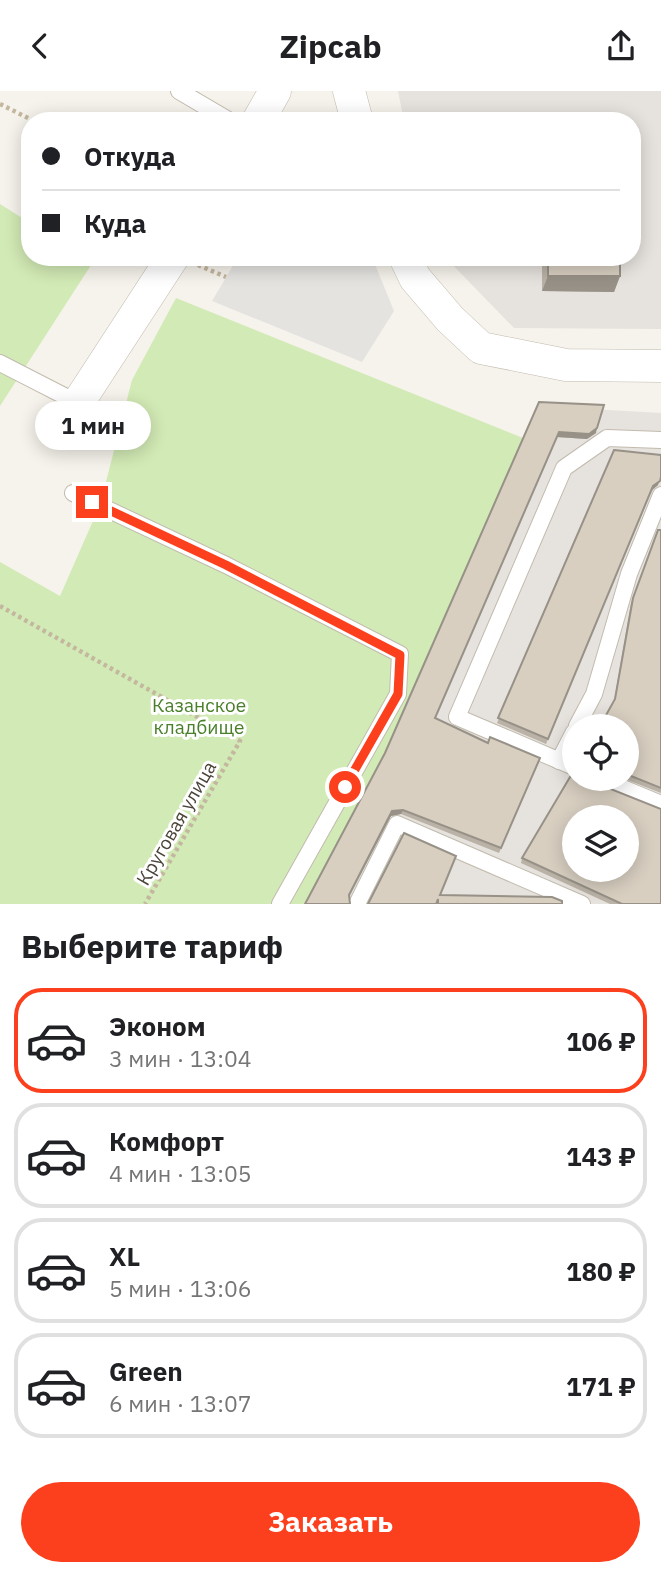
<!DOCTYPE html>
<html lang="ru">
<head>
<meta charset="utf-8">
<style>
	:root { --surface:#fff; --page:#f6f6f6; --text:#202124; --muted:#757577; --line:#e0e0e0; --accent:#fc3f1d }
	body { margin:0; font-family:"IBM Plex Sans",sans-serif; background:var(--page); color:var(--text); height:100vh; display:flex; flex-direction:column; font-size:26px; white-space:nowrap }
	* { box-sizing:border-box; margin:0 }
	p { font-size:23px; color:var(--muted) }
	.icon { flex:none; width:38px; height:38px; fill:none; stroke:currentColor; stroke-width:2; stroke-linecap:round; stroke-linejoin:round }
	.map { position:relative; height:813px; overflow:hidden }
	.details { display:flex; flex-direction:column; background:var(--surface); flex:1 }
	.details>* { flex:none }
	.hud { position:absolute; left:21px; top:21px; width:620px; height:154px; border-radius:28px; box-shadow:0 4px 18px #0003; display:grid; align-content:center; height:154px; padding:0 21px; background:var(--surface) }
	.fabs { position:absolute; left:562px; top:623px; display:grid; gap:14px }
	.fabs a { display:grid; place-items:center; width:77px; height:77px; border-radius:50%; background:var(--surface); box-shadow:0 4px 18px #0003; font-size:35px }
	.end { position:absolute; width:32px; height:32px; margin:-16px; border:9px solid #fc3f1d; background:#fff; box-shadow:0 0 0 4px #fff }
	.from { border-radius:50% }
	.bubble { position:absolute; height:49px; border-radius:24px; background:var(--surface); box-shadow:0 4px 18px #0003; font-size:23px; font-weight:700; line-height:49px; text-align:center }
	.hud b { display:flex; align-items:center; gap:24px; height:66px; font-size:26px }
	.hud b+b { border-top:2px solid var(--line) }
	.hud i { width:18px; height:18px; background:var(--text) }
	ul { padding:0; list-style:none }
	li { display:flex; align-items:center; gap:21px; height:105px; margin:0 14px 10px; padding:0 7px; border:4px solid var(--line); border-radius:28px }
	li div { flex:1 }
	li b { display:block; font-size:26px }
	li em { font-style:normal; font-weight:700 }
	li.active { border-color:var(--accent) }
	li>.icon { width:63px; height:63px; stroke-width:1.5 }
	h2 { padding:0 21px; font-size:32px; line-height:84px }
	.button { display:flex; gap:14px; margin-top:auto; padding:14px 21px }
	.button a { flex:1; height:80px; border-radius:42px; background:var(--accent); color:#fff; font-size:28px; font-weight:700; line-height:80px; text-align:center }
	header { display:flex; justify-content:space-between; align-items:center; height:91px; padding:0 21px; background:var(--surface); font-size:32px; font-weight:700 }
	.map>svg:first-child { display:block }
	.industrial { fill:#e6e2dd; fill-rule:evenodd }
	.green { fill:#d2eab5 }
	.parking { fill:#e5e3e0 }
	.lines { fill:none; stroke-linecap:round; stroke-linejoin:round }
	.service-casing { stroke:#c2bbae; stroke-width:18 }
	.minor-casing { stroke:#c2bbae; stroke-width:33 }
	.path { stroke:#c4b79f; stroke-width:4.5; stroke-dasharray:3.5 3.5; stroke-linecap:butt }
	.service { stroke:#fff; stroke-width:16 }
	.minor { stroke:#fff; stroke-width:32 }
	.wall { fill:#bab2a6 }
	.shaded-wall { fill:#979187 }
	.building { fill:#d8cfc1; stroke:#979187; stroke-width:2; fill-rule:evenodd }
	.route { stroke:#fc3f1d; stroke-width:9 }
	.labels { text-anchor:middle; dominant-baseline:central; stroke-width:6; stroke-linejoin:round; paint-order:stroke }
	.park-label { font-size:19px; fill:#4a7f2a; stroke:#fff }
	.street-label { font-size:19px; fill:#4b4439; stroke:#fff }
</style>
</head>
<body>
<header><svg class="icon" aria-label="back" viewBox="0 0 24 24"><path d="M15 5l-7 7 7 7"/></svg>Zipcab<svg class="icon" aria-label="share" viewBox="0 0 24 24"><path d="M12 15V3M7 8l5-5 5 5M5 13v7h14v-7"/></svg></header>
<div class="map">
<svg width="661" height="813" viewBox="0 0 661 813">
	<rect width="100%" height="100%" fill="#f6f3ec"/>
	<g class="industrial">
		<polygon points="398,0 661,0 661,238 514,237 445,166 632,166 632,30 404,30"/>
		<path d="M537 315 661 322V813H306L383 667ZM574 635H626V688H574ZM574 726H626V779H574Z"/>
	</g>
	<g class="green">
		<polygon points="0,113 30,132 30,166 86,166 93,171 0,315"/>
		<polygon points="176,207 523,347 383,667 306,813 0,813 0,471 60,505 100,414 132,289"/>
	</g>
	<polygon class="parking" points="238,166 372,166 394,220 362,271 212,210"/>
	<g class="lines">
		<g class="service-casing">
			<g id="service">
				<polyline points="179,0 230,30"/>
				<polyline points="0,272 78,312"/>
				<polyline points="73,402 226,474 400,563 398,603 280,813"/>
				<polyline points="577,635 594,603 629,483 661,404"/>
				<polyline points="559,670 574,641"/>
				<polyline points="574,676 457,626 564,377 607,347 661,349"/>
				<polyline points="601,688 661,713"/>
				<polyline points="357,813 397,733 582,813"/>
			</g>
		</g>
		<g class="minor-casing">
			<g id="minor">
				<polyline points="349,0 357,30"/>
				<polyline points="258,30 275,0"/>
				<polyline points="405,166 415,187 450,228 481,257 566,274 661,275"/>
				<polyline points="78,312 173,166"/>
			</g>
		</g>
		<g class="path">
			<polyline points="0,13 34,30"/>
			<polyline points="198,174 226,186"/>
			<polyline points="0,515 240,650 145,813"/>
		</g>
		<use href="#service" class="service"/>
		<use href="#minor" class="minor"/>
	</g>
	<g class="wall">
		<polygon points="542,166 620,166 620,185 614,201 542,200"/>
		<polygon points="539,311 596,342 587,348 557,346 435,627 488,652 540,667 499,762 401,723 391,725 305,813 385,662"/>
		<polygon points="614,359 658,394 651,400 546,653 497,632"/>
		<polygon points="658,439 661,439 661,702 625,688 626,688 626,635 614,610 631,512"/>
		<polygon points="522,767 661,813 610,813 521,772"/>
	</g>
	<g class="shaded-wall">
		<polygon points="548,185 620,185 614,201 542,200"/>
		<polygon points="597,337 596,342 587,348 557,346 559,341"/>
		<polygon points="661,386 658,394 651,400 546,653 653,395"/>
		<polygon points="403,719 401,723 391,725 348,808 392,720"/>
	</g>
	<g class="building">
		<rect x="548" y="166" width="72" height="19"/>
		<polygon points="539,311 604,314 597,337 589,343 559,341 435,627 488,652 490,646 540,667 501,757 403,719 392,720 349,804 350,813 305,813 385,662"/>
		<polygon points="614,359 661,364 661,386 660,390 653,395 548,648 498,627"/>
		<polygon points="658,439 661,439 661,697 626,683 626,635 600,635 615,608 633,507"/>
		<path d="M573 681H574V688H594L598 693 661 718V813H622L522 767ZM574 726H626V779H574Z"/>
		<polygon points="404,742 456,765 440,804 552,806 562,810 562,813 438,813 438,808 436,813 368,813"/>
	</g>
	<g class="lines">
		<polyline class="route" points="92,411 226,474 400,564 398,603 345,696"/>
	</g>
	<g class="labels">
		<g class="park-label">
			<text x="199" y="614">Казанское<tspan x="199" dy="22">кладбище</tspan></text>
		</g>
		<g class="street-label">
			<text transform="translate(176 732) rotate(-60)">Круговая улица</text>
		</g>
	</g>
</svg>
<div class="fabs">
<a><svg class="icon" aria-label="locate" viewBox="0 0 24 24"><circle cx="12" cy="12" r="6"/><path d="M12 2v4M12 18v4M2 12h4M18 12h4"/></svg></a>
<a><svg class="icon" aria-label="layers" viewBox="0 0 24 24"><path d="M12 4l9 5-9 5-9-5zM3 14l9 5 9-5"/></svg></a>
</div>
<i class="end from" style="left:345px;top:696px"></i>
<i class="end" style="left:92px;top:411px"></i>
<div class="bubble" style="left:35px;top:310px;width:116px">1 мин</div>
<div class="hud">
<b><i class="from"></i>Откуда</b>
<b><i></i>Куда</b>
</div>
</div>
<section class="details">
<h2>Выберите тариф</h2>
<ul>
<li class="active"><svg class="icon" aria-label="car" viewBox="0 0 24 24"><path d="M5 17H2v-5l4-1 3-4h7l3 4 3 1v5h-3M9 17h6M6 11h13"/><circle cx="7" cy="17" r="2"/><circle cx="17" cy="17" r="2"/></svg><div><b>Эконом</b><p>3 мин · 13:04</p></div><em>106 ₽</em></li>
<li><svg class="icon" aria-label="car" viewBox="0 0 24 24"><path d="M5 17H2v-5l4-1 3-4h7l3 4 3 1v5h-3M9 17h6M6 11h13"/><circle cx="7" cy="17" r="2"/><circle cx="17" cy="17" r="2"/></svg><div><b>Комфорт</b><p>4 мин · 13:05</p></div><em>143 ₽</em></li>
<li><svg class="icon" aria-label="car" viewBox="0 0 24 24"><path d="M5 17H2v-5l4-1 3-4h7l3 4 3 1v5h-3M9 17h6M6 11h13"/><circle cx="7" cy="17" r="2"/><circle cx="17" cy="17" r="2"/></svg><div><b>XL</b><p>5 мин · 13:06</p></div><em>180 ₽</em></li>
<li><svg class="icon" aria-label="car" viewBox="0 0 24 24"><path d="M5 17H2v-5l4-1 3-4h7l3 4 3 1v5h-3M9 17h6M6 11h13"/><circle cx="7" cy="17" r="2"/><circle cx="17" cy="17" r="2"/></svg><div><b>Green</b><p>6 мин · 13:07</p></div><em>171 ₽</em></li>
</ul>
<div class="button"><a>Заказать</a></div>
</section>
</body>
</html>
